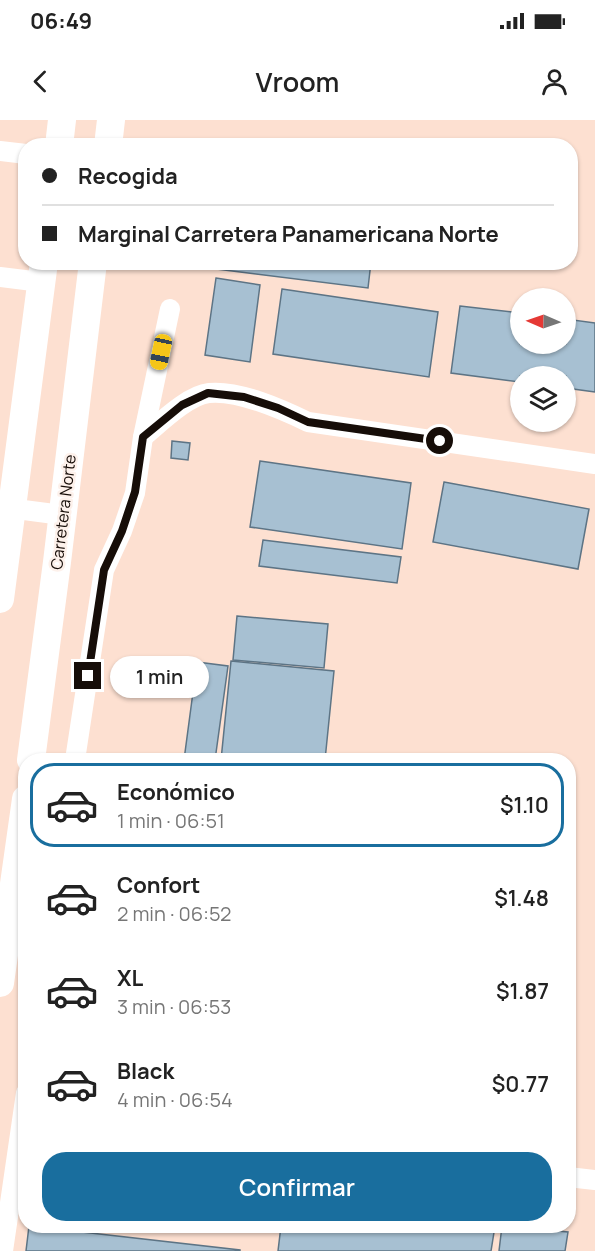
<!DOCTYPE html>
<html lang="es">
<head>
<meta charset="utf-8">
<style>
	:root { --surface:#fff; --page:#f6f6f6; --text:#222; --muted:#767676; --line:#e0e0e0; --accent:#196e9e }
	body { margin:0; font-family:Manrope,sans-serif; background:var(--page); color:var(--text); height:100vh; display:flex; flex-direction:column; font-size:22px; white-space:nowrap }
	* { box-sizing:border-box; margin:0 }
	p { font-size:20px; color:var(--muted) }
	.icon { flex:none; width:33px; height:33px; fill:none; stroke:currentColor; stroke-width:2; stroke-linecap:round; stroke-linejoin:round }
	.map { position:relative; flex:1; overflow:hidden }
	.details { position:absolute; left:18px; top:633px; width:558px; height:480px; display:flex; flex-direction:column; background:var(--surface); border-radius:24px; box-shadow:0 2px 4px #0004 }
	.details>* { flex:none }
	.top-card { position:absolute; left:18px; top:18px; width:560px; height:132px; border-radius:24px; box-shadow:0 2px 4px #0004; display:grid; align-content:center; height:132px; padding:0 24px; background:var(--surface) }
	.needle { width:39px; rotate:272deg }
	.fabs { position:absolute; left:510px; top:168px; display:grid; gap:12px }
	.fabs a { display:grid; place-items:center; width:66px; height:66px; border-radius:50%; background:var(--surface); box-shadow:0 2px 4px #0004; font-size:30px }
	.end { position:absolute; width:27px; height:27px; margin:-14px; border:8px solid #160d08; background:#fff; box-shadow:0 0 0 3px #fff }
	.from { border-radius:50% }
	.bubble { position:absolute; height:42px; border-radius:21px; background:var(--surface); box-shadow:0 2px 4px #0004; font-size:20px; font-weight:600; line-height:42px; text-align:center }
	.car { position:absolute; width:18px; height:36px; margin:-18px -9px; border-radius:8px; box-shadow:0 0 4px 2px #0007; background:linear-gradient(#f5c518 24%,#345 0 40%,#f5c518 0 76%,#345 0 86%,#f5c518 0) }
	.top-card b { display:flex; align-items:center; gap:21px; height:57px; font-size:22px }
	.top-card b+b { border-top:2px solid var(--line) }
	.top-card i { width:15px; height:15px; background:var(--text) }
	ul { padding:10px 0 0; list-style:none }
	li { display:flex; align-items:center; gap:18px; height:84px; margin:0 12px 9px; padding:0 12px; border:3px solid transparent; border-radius:24px }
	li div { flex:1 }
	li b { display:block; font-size:22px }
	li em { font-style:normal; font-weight:600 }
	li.selected { border-color:var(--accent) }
	li>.icon { width:54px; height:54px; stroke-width:1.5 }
	.button { display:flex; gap:12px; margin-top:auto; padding:12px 24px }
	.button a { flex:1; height:69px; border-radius:24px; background:var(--accent); color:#fff; font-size:24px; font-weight:600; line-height:69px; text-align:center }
	.status { display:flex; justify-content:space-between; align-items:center; height:42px; padding:0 30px; background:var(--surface); direction:ltr }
	.status svg { height:16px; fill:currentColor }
	header { display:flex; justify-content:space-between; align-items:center; height:78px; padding:0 24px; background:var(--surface); font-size:27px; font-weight:600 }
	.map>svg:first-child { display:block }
	.building { fill:#a7c0d2; stroke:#5d7485; stroke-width:1.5 }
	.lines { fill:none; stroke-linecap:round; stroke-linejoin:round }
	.minor { stroke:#fff; stroke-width:20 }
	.highway { stroke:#fff; stroke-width:28 }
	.route { stroke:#160d08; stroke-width:8 }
	.labels { text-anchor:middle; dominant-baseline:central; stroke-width:5; stroke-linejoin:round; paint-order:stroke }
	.street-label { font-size:16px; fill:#160d08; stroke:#fdf1eb }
</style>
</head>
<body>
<div class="status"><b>06:49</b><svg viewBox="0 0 49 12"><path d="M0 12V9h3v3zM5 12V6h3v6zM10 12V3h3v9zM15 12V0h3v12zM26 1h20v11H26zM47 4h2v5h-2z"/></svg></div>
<header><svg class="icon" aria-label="back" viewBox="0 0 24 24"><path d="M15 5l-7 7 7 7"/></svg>Vroom<svg class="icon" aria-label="person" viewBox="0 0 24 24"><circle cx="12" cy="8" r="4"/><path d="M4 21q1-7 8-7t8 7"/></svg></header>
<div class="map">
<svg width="595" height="1131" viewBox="0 0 595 1131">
	<rect width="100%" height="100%" fill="#fde0d1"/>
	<g class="building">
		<polygon points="218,142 371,142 368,168 217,149"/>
		<polygon points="216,158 260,165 250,242 205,235"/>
		<polygon points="282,169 438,192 429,257 273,234"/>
		<polygon points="460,186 520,193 520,224 566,224 566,199 595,203 595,272 566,268 566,256 520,256 520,262 451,253"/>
		<polygon points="172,321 190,323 188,340 171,338"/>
		<polygon points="260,341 411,363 402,429 250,407"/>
		<polygon points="444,362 589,389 578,449 433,422"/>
		<polygon points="263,420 401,437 397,463 259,446"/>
		<polygon points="237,496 328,504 324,548 233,540"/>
		<polygon points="231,541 334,551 325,640 221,640"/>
		<polygon points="197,542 228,546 215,640 184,640"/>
		<polygon points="29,1106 240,1130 240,1131 26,1131"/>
		<polygon points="47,1106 105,1106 104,1112"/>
		<polygon points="281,1106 495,1106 491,1131 278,1131"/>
		<polygon points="502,1106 568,1112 565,1131 499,1131"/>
	</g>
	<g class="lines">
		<g class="minor">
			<polyline points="0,31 26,34"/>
			<polyline points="0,157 41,162"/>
			<path d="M143 317C159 304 188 275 209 273 239 270 281 289 308 302L595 344"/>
			<polyline points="0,387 62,395"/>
			<polyline points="75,640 104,450 122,411 135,373 143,317 170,189"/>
			<polyline points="568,1057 595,1060"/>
			<polyline points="3,1131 26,973"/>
		</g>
		<g class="highway">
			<polyline points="59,26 62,0"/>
			<polyline points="108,26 111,0"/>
			<polyline points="0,479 44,142"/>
			<polyline points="31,640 57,442 93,142"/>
			<polyline points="0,863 26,679"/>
		</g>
	</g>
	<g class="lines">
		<polyline class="route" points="88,556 104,450 122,411 135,372 143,317 182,285 208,273 244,277 278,288 308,302 440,321"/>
	</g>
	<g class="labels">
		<g class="street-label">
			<text transform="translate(63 392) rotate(-83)">Carretera Norte</text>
		</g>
	</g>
</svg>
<div class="fabs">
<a><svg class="needle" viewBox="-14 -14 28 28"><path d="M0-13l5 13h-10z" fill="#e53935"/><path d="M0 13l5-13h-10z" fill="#767676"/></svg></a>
<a><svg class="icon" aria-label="layers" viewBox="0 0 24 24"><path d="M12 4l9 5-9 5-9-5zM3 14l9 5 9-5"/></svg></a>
</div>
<i class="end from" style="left:440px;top:321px"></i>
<i class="end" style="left:88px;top:556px"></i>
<div class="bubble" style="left:110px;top:536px;width:99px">1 min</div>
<i class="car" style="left:161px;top:232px;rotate:192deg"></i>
<div class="top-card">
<b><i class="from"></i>Recogida</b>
<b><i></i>Marginal Carretera Panamericana Norte</b>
</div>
<section class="details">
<ul>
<li class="selected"><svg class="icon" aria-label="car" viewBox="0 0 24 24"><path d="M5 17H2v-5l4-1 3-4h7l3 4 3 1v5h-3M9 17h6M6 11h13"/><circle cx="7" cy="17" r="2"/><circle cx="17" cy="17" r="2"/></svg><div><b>Económico</b><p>1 min · 06:51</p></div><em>$1.10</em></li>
<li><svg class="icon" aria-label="car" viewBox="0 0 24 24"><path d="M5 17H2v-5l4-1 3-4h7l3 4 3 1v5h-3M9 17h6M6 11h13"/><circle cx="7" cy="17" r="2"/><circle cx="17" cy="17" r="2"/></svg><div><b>Confort</b><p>2 min · 06:52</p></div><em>$1.48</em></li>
<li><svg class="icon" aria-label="car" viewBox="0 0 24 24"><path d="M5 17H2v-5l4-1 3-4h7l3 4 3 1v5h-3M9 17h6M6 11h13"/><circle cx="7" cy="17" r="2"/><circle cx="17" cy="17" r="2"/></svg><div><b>XL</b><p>3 min · 06:53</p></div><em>$1.87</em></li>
<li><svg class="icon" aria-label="car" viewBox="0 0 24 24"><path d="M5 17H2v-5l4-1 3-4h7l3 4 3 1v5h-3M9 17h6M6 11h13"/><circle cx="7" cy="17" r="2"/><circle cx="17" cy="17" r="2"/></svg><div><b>Black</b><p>4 min · 06:54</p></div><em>$0.77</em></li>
</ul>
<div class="button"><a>Confirmar</a></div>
</section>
</div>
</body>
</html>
